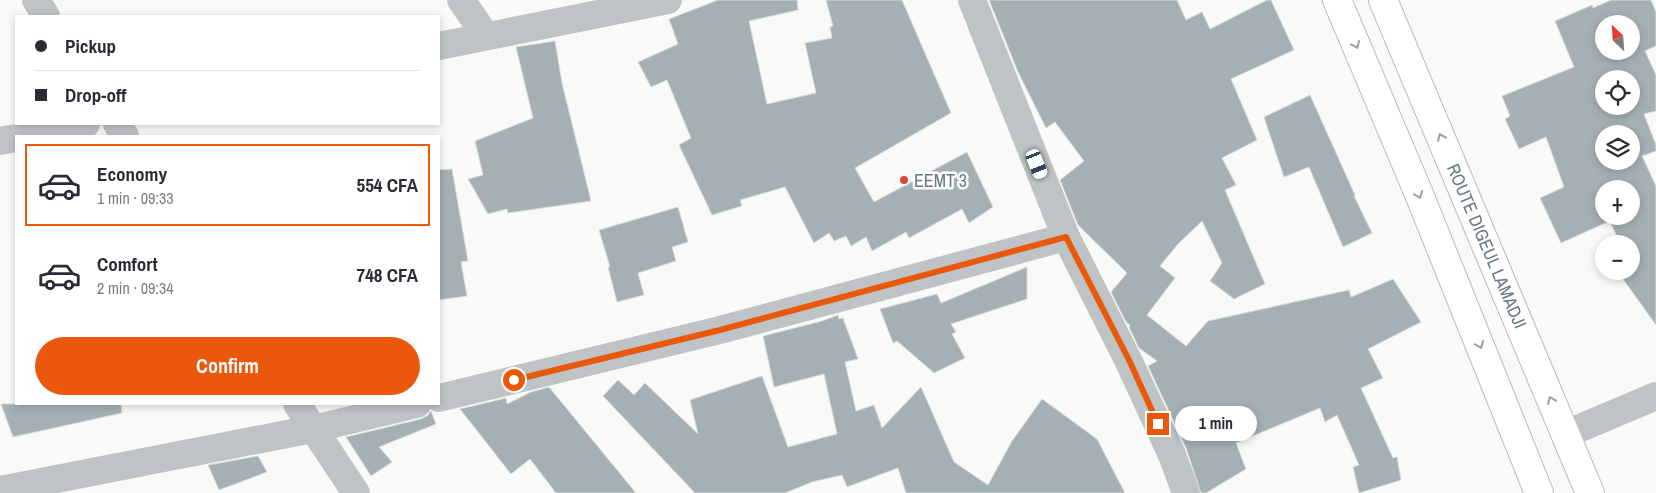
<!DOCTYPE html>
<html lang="en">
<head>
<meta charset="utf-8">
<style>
	:root { --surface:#fff; --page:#f2f2f3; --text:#2b2b33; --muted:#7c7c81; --line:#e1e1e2; --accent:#ea580c }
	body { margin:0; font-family:"Archivo Narrow",sans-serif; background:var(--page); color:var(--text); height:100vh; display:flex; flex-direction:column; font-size:19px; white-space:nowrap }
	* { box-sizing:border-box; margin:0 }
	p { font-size:16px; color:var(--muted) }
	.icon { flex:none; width:28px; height:28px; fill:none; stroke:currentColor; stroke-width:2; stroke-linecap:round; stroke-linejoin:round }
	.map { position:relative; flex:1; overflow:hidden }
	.drawer { position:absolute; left:15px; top:135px; width:425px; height:270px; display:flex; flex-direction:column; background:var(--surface); border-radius:0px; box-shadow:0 2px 8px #0003 }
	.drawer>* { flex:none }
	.top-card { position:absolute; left:15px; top:15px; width:425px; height:110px; border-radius:0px; box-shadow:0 2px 8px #0003; display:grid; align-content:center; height:110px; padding:0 20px; background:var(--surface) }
	.needle { width:32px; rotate:335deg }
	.fabs { position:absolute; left:1595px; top:15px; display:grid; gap:10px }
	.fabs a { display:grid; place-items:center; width:45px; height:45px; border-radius:50%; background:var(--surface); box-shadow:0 2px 8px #0003; font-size:25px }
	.end { position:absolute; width:22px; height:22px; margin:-11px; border:6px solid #ea580c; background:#fff; box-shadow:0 0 0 2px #fff }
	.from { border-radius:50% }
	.bubble { position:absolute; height:35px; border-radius:18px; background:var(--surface); box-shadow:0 2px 8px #0003; font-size:16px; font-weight:700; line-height:35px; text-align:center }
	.car { position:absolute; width:15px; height:30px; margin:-15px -8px; border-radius:6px; box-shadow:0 0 4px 1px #0007; background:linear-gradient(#fff 24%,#345 0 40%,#fff 0 76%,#345 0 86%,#fff 0) }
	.top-card b { display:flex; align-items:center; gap:18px; height:48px; font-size:19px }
	.top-card b+b { border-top:1px solid var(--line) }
	.top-card i { width:12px; height:12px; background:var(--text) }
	ul { padding:9px 0 0; list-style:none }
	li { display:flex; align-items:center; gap:15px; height:82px; margin:0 10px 8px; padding:0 10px; border:2px solid transparent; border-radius:0px }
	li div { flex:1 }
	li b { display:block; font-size:19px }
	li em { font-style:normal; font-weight:700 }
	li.selected { border-color:var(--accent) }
	li>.icon { width:45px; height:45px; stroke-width:1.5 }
	.primary-button { display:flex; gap:10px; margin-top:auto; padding:10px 20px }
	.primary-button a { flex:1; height:58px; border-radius:30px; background:var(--accent); color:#fff; font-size:20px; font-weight:700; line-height:58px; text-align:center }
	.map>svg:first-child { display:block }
	.building { fill:#a5b0b4; stroke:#dbdbd9; fill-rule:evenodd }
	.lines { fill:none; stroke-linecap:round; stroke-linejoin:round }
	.secondary-casing { stroke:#b3babd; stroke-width:30 }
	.minor { stroke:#bec4c6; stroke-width:28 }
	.secondary { stroke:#fff; stroke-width:28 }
	.oneway { stroke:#94a0a6 }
	.route { stroke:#ea580c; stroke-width:6 }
	.poi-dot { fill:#d74939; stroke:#fff; stroke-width:2 }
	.labels { text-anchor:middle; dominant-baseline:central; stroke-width:5; stroke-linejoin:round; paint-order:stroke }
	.poi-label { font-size:18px; fill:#667880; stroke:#fff; text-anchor:start }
	.street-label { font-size:18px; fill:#667880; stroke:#fff }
</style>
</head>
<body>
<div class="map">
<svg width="1656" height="493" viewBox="0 0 1656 493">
	<rect width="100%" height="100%" fill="#f9f9f7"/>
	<g class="building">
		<polygon points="718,0 797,0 798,10 749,21 767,104 816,93 805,43 832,38 830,27 833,26 826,0 902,0 951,113 855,168 874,202 967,152 993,207 969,223 962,209 909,238 906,232 872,251 866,237 851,246 846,236 834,241 829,233 814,243 785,187 740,200 742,206 712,215 679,145 691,138 667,80 651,87 638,62 678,44 669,19"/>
		<polygon points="989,0 1177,0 1186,20 1202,12 1210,29 1267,0 1271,0 1294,50 1231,79 1257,140 1222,158 1236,185 1225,190 1265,284 1234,299 1210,281 1222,263 1202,221 1178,244 1160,266 1175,278 1147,315 1186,346 1208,321 1349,290 1351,297 1393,279 1421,322 1368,349 1383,378 1361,388 1393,458 1397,457 1401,480 1359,493 1353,467 1359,465 1337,415 1325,422 1320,408 1236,443 1246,469 1206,493 1201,493 1186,448 1148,366 1157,361 1139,348 1129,327 1130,325 1126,322 1111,292 1127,273 1078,225 1060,180 1084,161 1055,122 1046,128 1018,72"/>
		<path d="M1611 0H1651L1656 12V46L1645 51 1656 75V111L1644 114 1656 145V151L1642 156 1656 186V325L1618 272 1631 271V244H1620L1610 221 1561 243 1540 198 1564 187 1546 137 1519 149 1505 119 1510 116 1502 96 1574 67 1555 21 1592 5 1593 8ZM1604 24H1631V51H1604ZM1604 79H1631V106H1604ZM1604 134H1631V161H1604ZM1604 189H1631V216H1604Z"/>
		<polygon points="555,41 562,83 591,201 508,213 507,209 488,214 468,179 483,175 475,141 533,118 516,47"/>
		<polygon points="1310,95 1355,195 1354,196 1372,233 1343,247 1309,167 1284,177 1264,117"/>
		<polygon points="452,169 468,261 461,262 467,296 439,300 439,170"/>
		<polygon points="678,207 688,242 672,247 676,261 638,273 644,295 617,302 608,267 610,267 599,230"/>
		<polygon points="1027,267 1027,299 951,324 956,332 952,334 965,358 934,373 897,341 893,343 880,309 937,294 941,303"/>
		<polygon points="838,315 839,319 843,318 858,359 845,362 856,411 874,405 882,428 921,387 954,462 988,485 1012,441 1042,399 1097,439 1125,493 906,493 898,468 847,487 842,475 812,482 785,493 695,493 603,396 618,380 634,395 645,383 698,434 690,400 762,376 788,447 837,434 824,374 774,387 763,336 822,321"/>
		<polygon points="549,387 636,493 556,493 530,459 511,474 460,409 506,398 507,404 531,392"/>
		<polygon points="1,404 121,404 122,413 13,437"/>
		<polygon points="431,411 436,424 379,447 392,462 371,476 346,437 421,419 427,416"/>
		<polygon points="258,456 267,472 219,490 208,465"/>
	</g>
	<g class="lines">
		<g class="secondary-casing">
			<g id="secondary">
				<polyline points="1337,0 1419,194 1539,493"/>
				<polyline points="1383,0 1590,493"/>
			</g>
		</g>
		<g class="minor">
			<polyline points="36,0 46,16"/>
			<polyline points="461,0 486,36"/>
			<polyline points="972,0 1066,237 1129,362 1172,455 1186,493"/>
			<polyline points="439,46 668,0"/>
			<polyline points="117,124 125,136"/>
			<polyline points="24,136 86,124"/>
			<polyline points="0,141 16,138"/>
			<polyline points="439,398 720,330 1066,237"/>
			<polyline points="297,404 356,493"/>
			<polyline points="1566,434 1656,396"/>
			<polyline points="0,490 313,429 417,404"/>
		</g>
		<use href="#secondary" class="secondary"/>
	</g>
	<defs><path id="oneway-chevron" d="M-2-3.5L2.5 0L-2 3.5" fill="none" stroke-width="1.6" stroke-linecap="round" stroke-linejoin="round" transform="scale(1.25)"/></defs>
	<g class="oneway">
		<use href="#oneway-chevron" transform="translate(1356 45) rotate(67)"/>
		<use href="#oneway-chevron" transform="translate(1441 137) rotate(-113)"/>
		<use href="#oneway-chevron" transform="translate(1419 195) rotate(68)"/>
		<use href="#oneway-chevron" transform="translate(1480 345) rotate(68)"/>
		<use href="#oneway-chevron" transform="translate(1551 400) rotate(-113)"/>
	</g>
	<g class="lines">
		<polyline class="route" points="514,380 720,330 1066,237 1130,362 1158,424"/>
	</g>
	<circle class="poi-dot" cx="904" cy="180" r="5"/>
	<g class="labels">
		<g class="poi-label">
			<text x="914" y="180">EEMT 3</text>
		</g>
		<g class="street-label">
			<text transform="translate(1487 246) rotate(67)">ROUTE DIGEUL LAMADJI</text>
		</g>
	</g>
</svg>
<div class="fabs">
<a><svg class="needle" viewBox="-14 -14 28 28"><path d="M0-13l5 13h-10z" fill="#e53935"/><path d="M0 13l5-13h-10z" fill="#7c7c81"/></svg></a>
<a><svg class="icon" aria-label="locate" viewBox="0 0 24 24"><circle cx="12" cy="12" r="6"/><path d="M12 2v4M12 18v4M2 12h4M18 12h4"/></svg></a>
<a><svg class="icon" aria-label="layers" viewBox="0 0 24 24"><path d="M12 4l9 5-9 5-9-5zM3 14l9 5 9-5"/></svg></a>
<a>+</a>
<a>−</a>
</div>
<i class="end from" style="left:514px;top:380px"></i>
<i class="end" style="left:1158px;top:424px"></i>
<div class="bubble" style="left:1175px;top:406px;width:82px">1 min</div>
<i class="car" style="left:1037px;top:164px;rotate:158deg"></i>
<div class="top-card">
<b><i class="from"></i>Pickup</b>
<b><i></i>Drop-off</b>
</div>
<section class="drawer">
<ul>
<li class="selected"><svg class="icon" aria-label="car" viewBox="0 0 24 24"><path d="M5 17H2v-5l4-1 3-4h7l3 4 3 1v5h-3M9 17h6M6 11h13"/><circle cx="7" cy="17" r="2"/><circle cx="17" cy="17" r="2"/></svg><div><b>Economy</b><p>1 min · 09:33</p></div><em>554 CFA</em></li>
<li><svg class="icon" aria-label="car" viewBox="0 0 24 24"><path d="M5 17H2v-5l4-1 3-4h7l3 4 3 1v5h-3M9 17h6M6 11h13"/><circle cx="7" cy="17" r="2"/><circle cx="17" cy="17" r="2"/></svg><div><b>Comfort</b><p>2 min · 09:34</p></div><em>748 CFA</em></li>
</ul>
<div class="primary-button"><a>Confirm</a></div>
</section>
</div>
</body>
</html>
